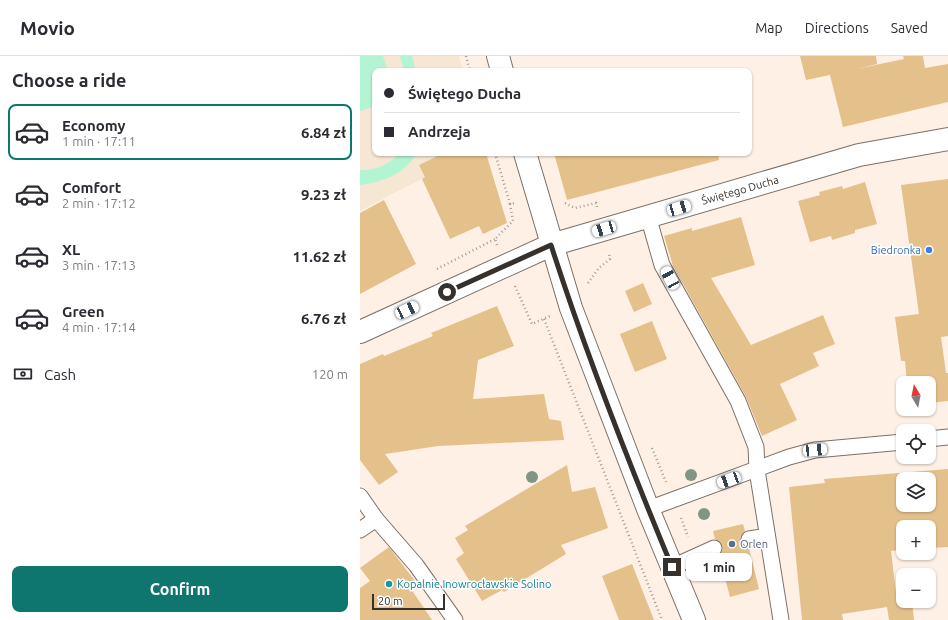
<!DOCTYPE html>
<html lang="en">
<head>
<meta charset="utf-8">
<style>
	:root { --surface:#fff; --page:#f2f2f3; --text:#2b2b33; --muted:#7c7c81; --line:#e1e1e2; --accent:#0f766e }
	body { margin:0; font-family:Ubuntu,sans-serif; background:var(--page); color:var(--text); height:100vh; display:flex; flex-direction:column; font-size:15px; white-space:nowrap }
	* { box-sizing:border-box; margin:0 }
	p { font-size:13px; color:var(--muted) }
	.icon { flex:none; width:22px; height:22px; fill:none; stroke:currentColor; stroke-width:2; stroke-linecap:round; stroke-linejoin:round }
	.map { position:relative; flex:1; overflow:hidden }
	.drawer { display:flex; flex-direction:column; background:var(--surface); width:360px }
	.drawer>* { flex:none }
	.top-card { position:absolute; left:12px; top:12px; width:380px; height:88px; border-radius:8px; box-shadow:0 1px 3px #0004; display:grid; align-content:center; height:88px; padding:0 12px; background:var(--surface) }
	.needle { width:26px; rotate:350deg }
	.controls { position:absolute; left:536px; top:320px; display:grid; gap:8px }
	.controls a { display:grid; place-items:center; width:40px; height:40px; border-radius:8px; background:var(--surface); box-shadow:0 1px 3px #0004; font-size:20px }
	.scale { position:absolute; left:12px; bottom:10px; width:73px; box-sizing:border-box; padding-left:4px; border:2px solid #37312d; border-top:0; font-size:11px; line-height:14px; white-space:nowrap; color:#37312d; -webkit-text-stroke:3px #fff; paint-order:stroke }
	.end { position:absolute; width:18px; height:18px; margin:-9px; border:5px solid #37312d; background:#fff; box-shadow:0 0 0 2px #fff }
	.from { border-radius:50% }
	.bubble { position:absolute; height:28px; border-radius:8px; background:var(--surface); box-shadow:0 1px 3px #0004; font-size:13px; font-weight:600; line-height:28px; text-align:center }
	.car { position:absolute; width:12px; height:24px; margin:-12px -6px; border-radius:5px; box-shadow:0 0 3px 1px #0007; background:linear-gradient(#fff 24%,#345 0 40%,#fff 0 76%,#345 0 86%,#fff 0) }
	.top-card b { display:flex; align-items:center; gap:14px; height:38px; font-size:15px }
	.top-card b+b { border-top:1px solid var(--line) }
	.top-card i { width:10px; height:10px; background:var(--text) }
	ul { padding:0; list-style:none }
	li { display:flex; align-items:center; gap:12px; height:56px; margin:0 8px 6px; padding:0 4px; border:2px solid transparent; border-radius:8px }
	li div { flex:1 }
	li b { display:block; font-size:15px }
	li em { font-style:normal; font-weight:600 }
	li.selected { border-color:var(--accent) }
	li>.icon { width:36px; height:36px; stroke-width:1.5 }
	h2 { padding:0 12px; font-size:18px; line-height:48px }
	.pay { display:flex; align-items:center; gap:10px; height:44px; padding:0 12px; font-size:15px }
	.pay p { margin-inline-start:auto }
	.button { display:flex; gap:8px; margin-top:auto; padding:8px 12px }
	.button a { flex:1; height:46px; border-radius:8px; background:var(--accent); color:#fff; font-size:16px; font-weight:600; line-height:46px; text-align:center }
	header { display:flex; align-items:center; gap:24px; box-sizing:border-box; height:56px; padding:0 20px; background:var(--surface); border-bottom:1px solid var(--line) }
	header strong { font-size:19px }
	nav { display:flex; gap:22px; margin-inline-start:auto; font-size:14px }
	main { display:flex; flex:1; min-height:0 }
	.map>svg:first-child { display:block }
	.education { fill:#f6e6d4 }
	.green { fill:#b3f4d2 }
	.building { fill:#e4c08b; fill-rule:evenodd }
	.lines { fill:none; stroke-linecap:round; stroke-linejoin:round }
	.lane-casing { stroke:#7c7067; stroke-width:17 }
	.street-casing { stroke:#7c7067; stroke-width:24 }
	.secondary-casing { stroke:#7c7067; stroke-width:24 }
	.path { stroke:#a59a92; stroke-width:2.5; stroke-dasharray:1 3; stroke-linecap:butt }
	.lane { stroke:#fff; stroke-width:15 }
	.street { stroke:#fff; stroke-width:22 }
	.secondary { stroke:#fff; stroke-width:22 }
	.tree { fill:#809685 }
	.route { stroke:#37312d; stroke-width:5 }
	.shop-dot { fill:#3f7fe0; stroke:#fff; stroke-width:1.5 }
	.service-dot { fill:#5c6f8a; stroke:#fff; stroke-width:1.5 }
	.culture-dot { fill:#0f9aa8; stroke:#fff; stroke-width:1.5 }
	.labels { text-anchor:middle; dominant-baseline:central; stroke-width:3; stroke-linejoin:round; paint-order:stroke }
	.street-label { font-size:11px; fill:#37312d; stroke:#fff }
	.shop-label { font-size:11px; fill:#366cbe; stroke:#fff; text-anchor:end }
	.service-label { font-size:11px; fill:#4e5e75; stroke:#fff; text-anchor:start }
	.culture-label { font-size:11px; fill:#0d838f; stroke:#fff; text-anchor:start }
</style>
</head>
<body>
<header>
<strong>Movio</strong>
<nav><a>Map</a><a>Directions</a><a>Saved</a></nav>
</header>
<main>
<section class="drawer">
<h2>Choose a ride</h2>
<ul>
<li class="selected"><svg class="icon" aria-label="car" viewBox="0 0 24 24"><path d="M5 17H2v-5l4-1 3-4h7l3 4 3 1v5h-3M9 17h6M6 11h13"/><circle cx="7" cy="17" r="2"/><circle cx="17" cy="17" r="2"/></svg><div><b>Economy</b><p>1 min · 17:11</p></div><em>6.84 zł</em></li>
<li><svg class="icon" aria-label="car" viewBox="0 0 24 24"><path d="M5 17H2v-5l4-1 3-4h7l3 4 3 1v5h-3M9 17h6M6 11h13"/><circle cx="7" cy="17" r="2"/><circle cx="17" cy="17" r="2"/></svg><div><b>Comfort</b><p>2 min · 17:12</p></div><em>9.23 zł</em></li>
<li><svg class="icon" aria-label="car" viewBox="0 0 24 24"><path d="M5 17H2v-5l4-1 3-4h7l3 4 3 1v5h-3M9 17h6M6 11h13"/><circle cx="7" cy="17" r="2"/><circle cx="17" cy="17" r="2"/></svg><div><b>XL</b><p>3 min · 17:13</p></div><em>11.62 zł</em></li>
<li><svg class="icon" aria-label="car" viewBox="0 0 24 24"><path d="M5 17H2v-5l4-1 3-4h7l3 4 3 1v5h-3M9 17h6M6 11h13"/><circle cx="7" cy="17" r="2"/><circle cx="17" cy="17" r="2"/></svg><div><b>Green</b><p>4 min · 17:14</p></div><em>6.76 zł</em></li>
</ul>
<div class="pay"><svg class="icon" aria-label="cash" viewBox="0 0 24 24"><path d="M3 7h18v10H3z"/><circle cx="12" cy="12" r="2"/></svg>Cash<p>120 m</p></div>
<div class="button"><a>Confirm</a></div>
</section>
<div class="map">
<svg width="588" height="564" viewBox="0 0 588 564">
	<rect width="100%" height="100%" fill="#fff0e5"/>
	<polygon class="education" points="0,0 99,0 103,15 15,15 15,97 84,97 59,109 65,121 0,155"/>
	<g class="green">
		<polygon points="0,0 23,0 28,15 15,15 15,50 0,55"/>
		<polygon points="40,0 52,0 56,15 44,15"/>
		<path d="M40 97H57C45 118 23 126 0 129V114C16 115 29 108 40 97Z"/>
	</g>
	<g class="building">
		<polygon points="440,0 516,0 517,8 496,13 544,3 543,0 563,0 565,12 588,8 588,46 483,71 470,19 446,24"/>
		<polygon points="84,97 126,97 147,167 123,178 119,170 90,183 62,123 65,121 59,109"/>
		<polygon points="194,97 358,97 359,104 207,144"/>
		<polygon points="588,123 588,280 581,281 586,317 588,317 588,345 569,347 569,327 547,327 545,305 541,305 535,261 559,258 541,129"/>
		<polygon points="505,126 517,168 495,174 495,177 472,184 471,180 450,186 438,145 460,139 459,136 482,130 483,133"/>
		<polygon points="24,144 56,208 0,238 0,157"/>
		<polygon points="381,161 395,209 351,222 391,289 463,259 475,288 453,297 459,310 420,328 437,364 402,380 386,341 313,210 304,180 332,172 332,175"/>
		<polygon points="283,227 292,248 274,256 265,235"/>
		<polygon points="137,250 154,290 118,304 113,343 184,338 189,363 201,365 204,384 78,390 25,398 38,416 19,429 0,404 0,308 23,298 24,300 73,280 71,277"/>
		<polygon points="292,265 307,303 275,316 260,278"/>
		<polygon points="207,409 212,436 235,431 248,472 201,489 206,498 144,536 142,534 122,545 96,503 104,497 95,482 108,474 105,470"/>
		<path d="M588 413V491L569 492V471H543V494L531 495 537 545H552L554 564H529L527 551 482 558 483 564H442L429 431 465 427 464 423ZM543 423H569V449H543Z"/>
		<polygon points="383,468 385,475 381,480 380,485 382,489 389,492 399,533 370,541 359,499 363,493 362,489 355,483 353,475"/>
		<polygon points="29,491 55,525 49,530 72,564 0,564 0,532 10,525 0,512"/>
		<polygon points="272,508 294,564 259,564 242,520"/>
	</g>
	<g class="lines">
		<g class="lane-casing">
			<g id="lane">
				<polyline points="288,160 302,209 378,345 396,391 397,414 421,564"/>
				<polyline points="569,383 588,381"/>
				<polyline points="0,440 16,463 56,509 95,564"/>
				<polyline points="288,453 429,401 455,394 543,386"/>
				<polyline points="0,474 16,463"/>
				<polyline points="389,483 407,480"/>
				<polyline points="312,511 354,492"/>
			</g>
		</g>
		<g class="street-casing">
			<polyline id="street" points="0,276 191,189"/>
		</g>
		<g class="secondary-casing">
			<g id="secondary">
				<polyline points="138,0 142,15"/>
				<polyline points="165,97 211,252 288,453 334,564"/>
				<polyline points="191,189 499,99 588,83"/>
			</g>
		</g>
		<g class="path">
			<polyline points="106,0 110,15"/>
			<polyline points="135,97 150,148"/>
			<polyline points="205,147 215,152 236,147 237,151"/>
			<polyline points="137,189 135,183 153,165 150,148 156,147"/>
			<polyline points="77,213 135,183"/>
			<polyline points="228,227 239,212 250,203 249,197"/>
			<polyline points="155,230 172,268 190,260"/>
			<polyline points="184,263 302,564"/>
			<polyline points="292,392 306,426"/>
			<polyline points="321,462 328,481"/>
		</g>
		<use href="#lane" class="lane"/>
		<use href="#street" class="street"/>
		<use href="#secondary" class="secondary"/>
	</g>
	<g class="tree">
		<circle cx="331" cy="419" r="6"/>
		<circle cx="172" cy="421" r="6"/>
		<circle cx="344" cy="458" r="6"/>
	</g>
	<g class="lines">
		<path class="route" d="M87 236 191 189C226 298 268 405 312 511"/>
	</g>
	<circle class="shop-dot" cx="569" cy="194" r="4"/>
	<circle class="service-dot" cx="372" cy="488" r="4"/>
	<circle class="culture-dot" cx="29" cy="528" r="4"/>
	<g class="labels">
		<g class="street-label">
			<text transform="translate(380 134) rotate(-16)">Świętego Ducha</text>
		</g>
		<g class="shop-label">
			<text x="561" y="194">Biedronka</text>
		</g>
		<g class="service-label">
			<text x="380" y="488">Orlen</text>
		</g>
		<g class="culture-label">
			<text x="37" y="528">Kopalnie Inowrocławskie Solino</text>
		</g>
	</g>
</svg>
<div class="controls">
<a><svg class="needle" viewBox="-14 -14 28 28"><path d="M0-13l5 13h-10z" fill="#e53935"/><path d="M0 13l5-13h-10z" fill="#7c7c81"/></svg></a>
<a><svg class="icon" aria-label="locate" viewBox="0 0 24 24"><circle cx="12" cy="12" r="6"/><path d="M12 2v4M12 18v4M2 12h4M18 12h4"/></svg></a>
<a><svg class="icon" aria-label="layers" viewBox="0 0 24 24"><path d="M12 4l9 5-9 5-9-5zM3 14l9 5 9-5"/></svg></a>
<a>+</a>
<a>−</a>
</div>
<div class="scale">20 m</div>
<i class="end from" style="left:87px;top:236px"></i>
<i class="end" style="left:312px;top:511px"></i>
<div class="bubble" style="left:326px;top:497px;width:66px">1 min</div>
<i class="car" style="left:319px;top:152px;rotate:74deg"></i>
<i class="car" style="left:244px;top:173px;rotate:253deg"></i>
<i class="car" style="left:310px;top:222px;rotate:331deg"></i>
<i class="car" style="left:47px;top:254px;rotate:65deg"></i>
<i class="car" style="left:455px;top:394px;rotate:85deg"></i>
<i class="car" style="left:369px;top:424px;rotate:250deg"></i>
<div class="top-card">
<b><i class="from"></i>Świętego Ducha</b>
<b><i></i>Andrzeja</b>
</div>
</div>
</main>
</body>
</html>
